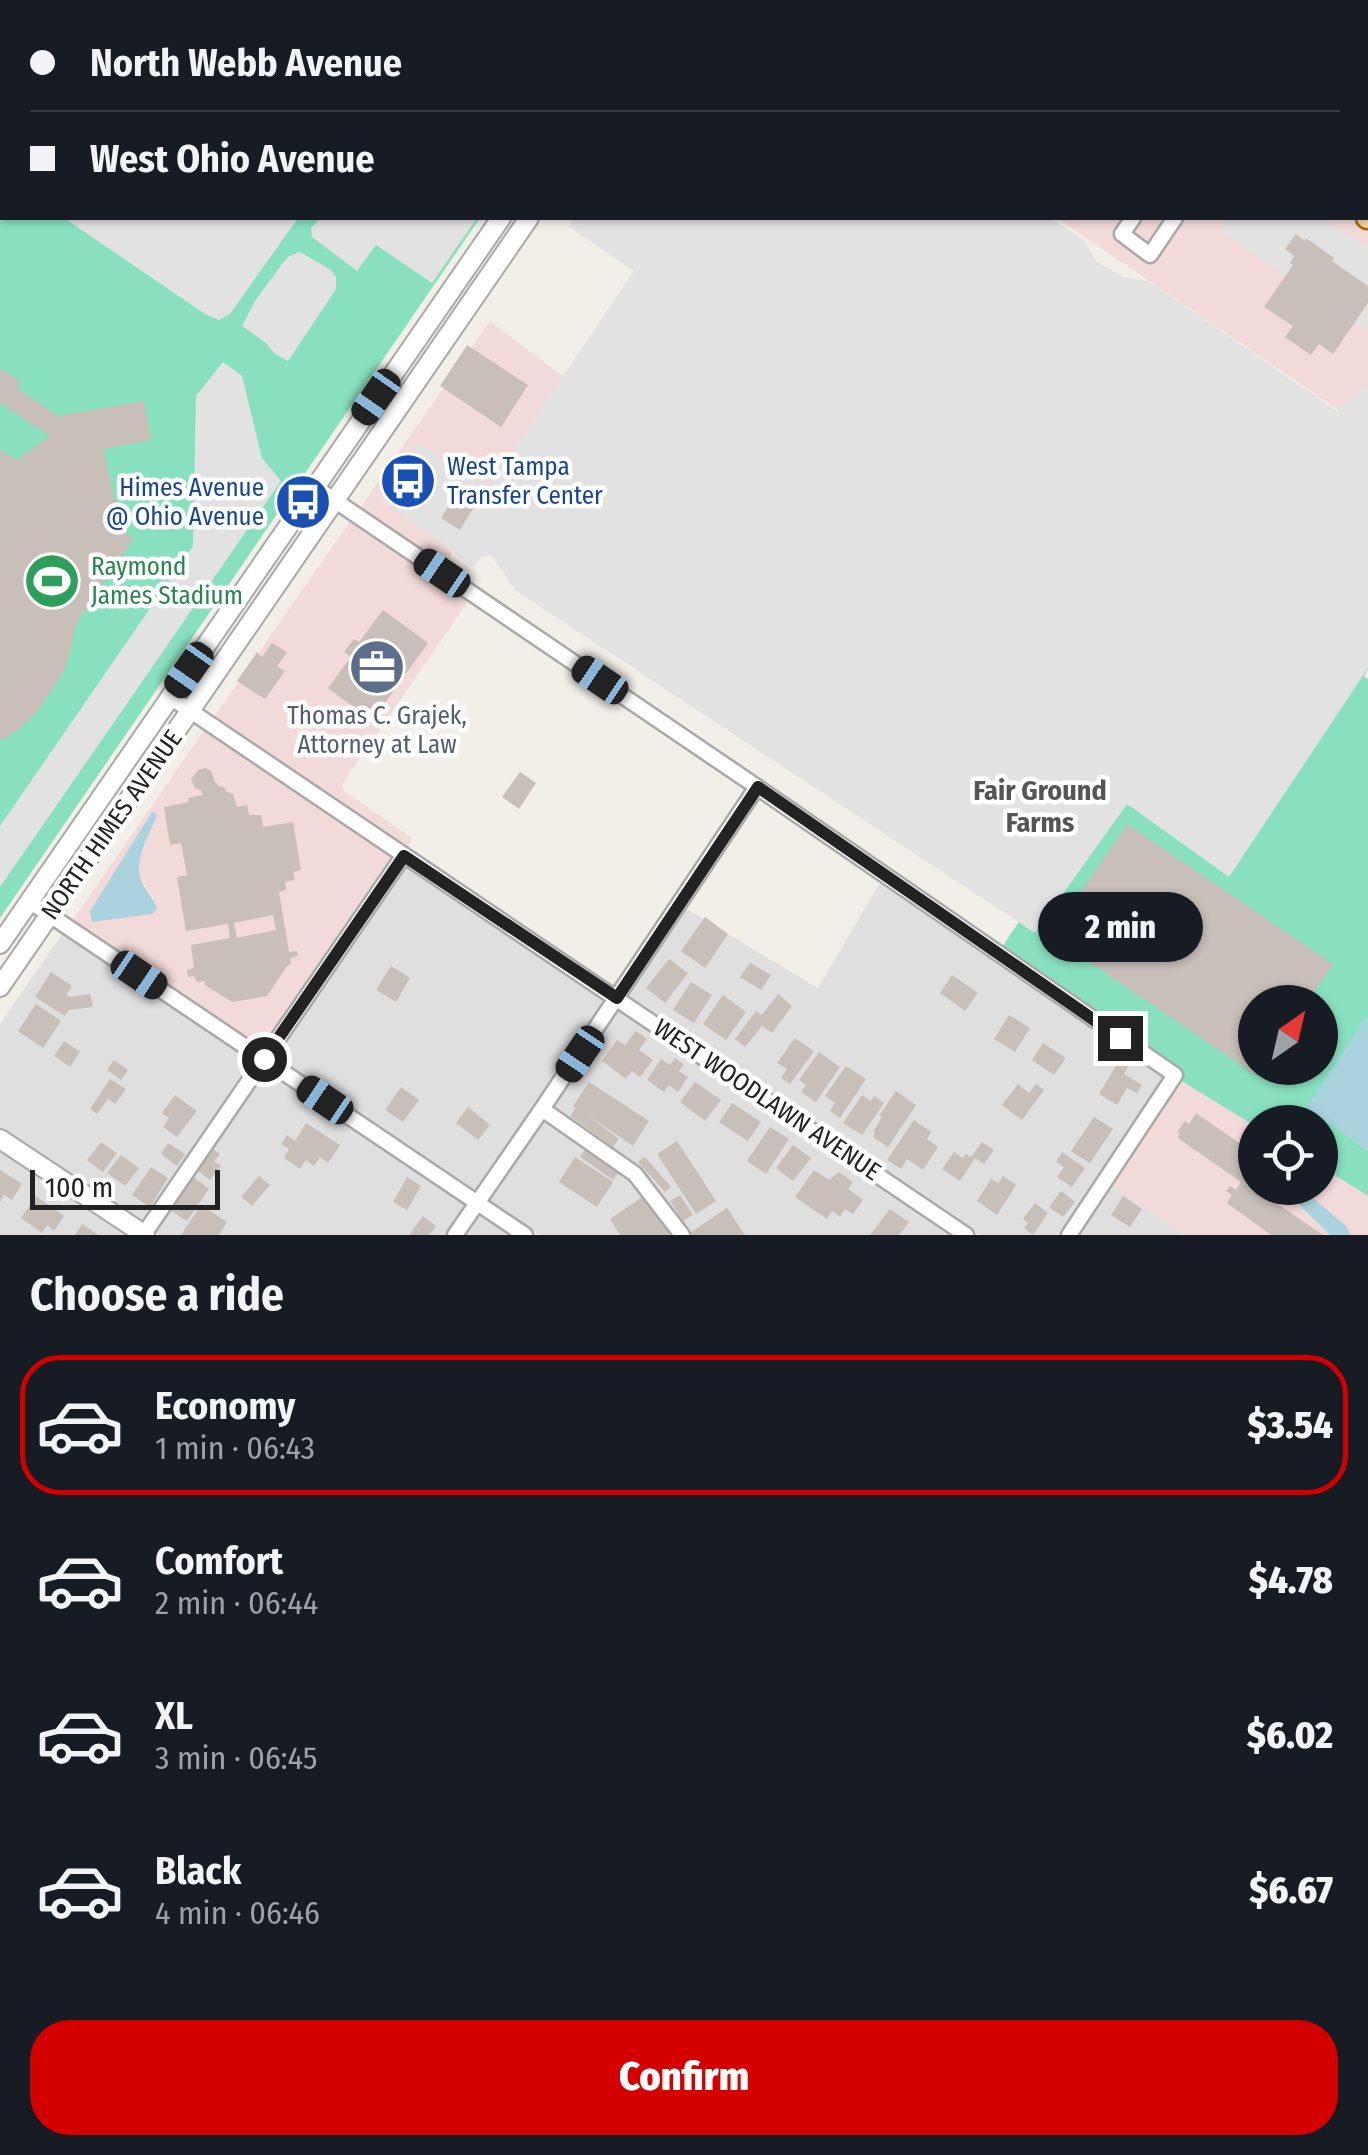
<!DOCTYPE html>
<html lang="en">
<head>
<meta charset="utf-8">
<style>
	:root { --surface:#171b24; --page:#20242c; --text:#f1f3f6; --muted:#9ea1a6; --line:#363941; --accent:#d40000 }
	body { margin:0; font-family:"Fira Sans Condensed",sans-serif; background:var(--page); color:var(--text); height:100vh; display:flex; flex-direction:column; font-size:38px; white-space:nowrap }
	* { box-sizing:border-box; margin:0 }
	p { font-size:32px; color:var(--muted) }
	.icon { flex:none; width:55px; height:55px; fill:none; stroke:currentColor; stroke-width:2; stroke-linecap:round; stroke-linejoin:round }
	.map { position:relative; height:1235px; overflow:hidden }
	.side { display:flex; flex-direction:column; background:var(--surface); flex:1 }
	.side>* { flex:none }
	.guide { position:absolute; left:0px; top:0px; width:1370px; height:220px; box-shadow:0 2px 8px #0004; display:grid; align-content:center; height:220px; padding:0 30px; background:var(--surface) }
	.needle { width:65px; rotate:34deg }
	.buttons { position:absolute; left:1238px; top:985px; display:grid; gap:20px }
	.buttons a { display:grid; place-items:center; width:100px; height:100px; border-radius:50%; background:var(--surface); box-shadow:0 2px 8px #0004; font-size:50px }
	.scale { position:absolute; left:30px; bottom:25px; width:190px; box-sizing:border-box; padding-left:10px; border:5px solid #222; border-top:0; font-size:28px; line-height:35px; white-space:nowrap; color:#222; -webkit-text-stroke:8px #fff; paint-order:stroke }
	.end { position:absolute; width:45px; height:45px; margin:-22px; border:12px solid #222; background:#fff; box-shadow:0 0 0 5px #fff }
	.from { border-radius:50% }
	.bubble { position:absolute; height:70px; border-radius:35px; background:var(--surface); box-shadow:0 2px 8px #0004; font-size:32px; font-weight:800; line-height:70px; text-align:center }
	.car { position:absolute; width:30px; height:60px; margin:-30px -15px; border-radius:12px; box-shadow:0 0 8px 2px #0007; background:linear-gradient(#222 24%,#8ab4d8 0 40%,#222 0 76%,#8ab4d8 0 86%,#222 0) }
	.guide b { display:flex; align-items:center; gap:35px; height:95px; font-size:38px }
	.guide b+b { border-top:2px solid var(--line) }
	.guide i { width:25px; height:25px; background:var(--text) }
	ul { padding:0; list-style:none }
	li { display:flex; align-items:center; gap:30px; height:140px; margin:0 20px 15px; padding:0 10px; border:5px solid transparent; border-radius:40px }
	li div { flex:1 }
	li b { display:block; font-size:38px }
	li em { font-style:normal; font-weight:800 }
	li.on { border-color:var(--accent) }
	li>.icon { width:90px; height:90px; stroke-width:1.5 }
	h2 { padding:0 30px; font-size:45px; line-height:120px }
	.action { display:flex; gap:20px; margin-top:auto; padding:20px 30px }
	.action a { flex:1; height:115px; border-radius:40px; background:var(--accent); color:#fff; font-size:40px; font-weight:800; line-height:115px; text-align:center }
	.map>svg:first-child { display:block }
	.residential { fill:#e0dfdf }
	.commercial { fill:#f2dad9; fill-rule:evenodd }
	.pitch { fill:#88e0be; fill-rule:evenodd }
	.parking { fill:#e2e2e2 }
	.water { fill:#aad3df }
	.building { fill:#c7bfb8; fill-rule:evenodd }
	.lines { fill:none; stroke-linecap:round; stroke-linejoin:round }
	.minor-casing { stroke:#a9a9a9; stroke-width:19 }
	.tertiary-casing { stroke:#a9a9a9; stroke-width:22 }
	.primary-casing { stroke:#a06b00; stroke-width:25 }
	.minor { stroke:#fff; stroke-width:14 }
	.tertiary { stroke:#fff; stroke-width:18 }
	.primary { stroke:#fcd6a4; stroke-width:20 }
	.route { stroke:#222; stroke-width:12 }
	.labels { text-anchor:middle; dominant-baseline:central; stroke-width:9; stroke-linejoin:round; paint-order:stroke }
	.transit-label { font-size:25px; fill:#164399; stroke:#fff; text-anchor:start }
	.leisure-label { font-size:25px; fill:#27864d; stroke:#fff; text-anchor:start }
	.service-label { font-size:25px; fill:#4e5e75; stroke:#fff }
	.street-label { font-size:25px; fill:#222; stroke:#fff }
	.neighbourhood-label { font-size:28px; font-weight:bold; fill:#555; stroke:#fff }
</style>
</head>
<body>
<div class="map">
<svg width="1368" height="1235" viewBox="0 0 1368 1235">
	<rect width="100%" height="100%" fill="#f2efe9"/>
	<g class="residential">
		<polygon points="406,865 607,1000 476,1192 273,1057"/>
		<polygon points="881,881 1166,1078 1061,1235 979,1235 627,996 685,908 818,988"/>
		<polygon points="63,933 254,1061 142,1224 0,1130 0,1024"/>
		<polygon points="618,1008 953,1235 691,1235 641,1169 552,1107"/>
		<polygon points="265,1069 468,1204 447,1235 159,1235 153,1231"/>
		<polygon points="543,1119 631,1180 673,1235 539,1235 487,1200"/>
		<polygon points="1146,1131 1113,1185 1185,1235 1076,1235"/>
		<polygon points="0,1148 132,1235 0,1235"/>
		<polygon points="479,1212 513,1235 463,1235"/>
	</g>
	<g class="commercial">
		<polygon points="739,0 1036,0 1039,2 743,2"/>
		<polygon points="1100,0 1322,0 1318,2 1103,2"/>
		<polygon points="1057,218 1354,218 1368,227 1368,430"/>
		<polygon points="490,321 570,382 444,565 360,508"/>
		<polygon points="351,520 469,600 342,784 344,791 412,838 406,848 214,717"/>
		<path d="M205 729 395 858 262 1049 72 921ZM146 842 139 861 140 878 155 900 90 911Z"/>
		<polygon points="1180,1080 1255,1126 1255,1188 1320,1188 1320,1166 1368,1196 1368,1235 1351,1235 1346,1226 1294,1201 1330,1235 1185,1235 1112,1185"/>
	</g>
	<g class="pitch">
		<polygon points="0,0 634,0 632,2 2,2 2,218 480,218 0,918"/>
		<path d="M1353 420 1368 430V669L1364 676 1368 679V1015L1308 1107 1368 1151V1196L1320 1166V1122H1255V1126L1180 1080 1184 1072 1002 947ZM1255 1002H1320V1068H1255Z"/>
	</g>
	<g class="parking">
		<polygon points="0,0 415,0 414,2 2,2 2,176 0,174"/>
		<polygon points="64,218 298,218 230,314 219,320 205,314"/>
		<polygon points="321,218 477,218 432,283 376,245 357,271 312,237 311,228"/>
		<polygon points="559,218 1051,218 1084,240 1097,262 1123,277 1149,281 1337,411 1368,383 1368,668 1229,877 1127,804 1035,933 515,590 492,556 482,556 473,567 381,499 420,444 488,487 634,271 571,228 570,220 558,220"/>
		<polygon points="1219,218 1322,218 1368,248 1368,331 1219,231 1225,222"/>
		<polygon points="300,252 331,270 336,277 336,289 288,361 275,354 266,343 242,326 255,301 282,264 289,256"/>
		<polygon points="223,362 242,376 262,458 281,481 0,887 0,826 193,546 196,396"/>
	</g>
	<g class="water">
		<path d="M152 812 157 815C150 833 134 859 141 880 145 891 154 897 157 909L152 914 92 922 90 911Z"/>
		<polygon points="1368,1015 1368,1151 1307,1107"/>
		<polygon points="1306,1192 1346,1226 1351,1235 1330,1235 1294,1200 1296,1193"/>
	</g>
	<g class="building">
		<polygon points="1296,234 1305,241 1306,238 1334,258 1332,261 1368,286 1368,303 1333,354 1319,344 1311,355 1285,337 1293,326 1264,307 1293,265 1290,263 1294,256 1285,249"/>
		<polygon points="467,345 528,385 501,427 440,386"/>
		<polygon points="0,368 21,382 17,388 58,416 144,401 151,440 103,449 122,531 134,538 76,623 72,644 64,671 50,693 34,715 17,731 0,741 0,449 16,460 50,436 0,403"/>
		<polygon points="457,492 476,504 460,530 441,518"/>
		<polygon points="383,610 428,643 372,721 328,688 351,657 344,652 354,639 359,642"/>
		<polygon points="272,643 287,652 277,666 285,671 265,699 237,681 257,652 262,657"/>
		<path d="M205 768 211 771 215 782 220 787 223 786 227 792 233 794 237 807 247 805 249 815H261L263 827 293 822 301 870 293 872 295 880 285 882 286 890 279 892 289 952 297 951 298 955 290 959 291 964 287 966 267 996 232 1002 205 985V981L197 982 194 976 188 977 187 970 194 968 191 945 230 938 228 924 186 931 177 877 187 875 181 843 170 845 164 807 189 802 188 798 202 795V791L195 788 191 779 198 770ZM273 915 276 930 237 938 234 923Z"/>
		<polygon points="520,772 536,783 519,809 502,797"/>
		<polygon points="1127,824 1333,964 1307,1002 1255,1002 1255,1068 1263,1068 1257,1076 1051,936"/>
		<polygon points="705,917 728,934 705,968 681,951"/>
		<polygon points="669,959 688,973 665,1003 646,988"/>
		<polygon points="750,963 771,975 761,990 740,977"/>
		<polygon points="391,966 410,978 396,1002 376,990"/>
		<polygon points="51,972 72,986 66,995 70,997 90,994 93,1007 69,1010 65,1016 35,997"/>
		<polygon points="952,975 978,993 965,1011 940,993"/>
		<polygon points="691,982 712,995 694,1023 673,1010"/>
		<polygon points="778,994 792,1006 772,1033 762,1026 745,1047 735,1039 756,1011 762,1015"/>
		<polygon points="723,995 746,1012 726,1040 703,1024"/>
		<polygon points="36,1004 61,1021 43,1048 18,1031"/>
		<polygon points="1009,1015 1030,1028 1015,1052 994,1039"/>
		<polygon points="636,1031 647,1039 639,1050 653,1060 640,1077 632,1071 626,1079 602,1061 617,1040 625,1045"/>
		<polygon points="795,1038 814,1051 790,1084 781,1078 787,1069 777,1063"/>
		<polygon points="64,1041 80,1052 70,1067 54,1056"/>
		<polygon points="1043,1043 1066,1058 1054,1075 1032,1060"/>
		<polygon points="819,1052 840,1067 816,1102 801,1092 806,1085 799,1080"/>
		<polygon points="675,1058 684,1064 679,1071 688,1077 678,1092 669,1085 664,1092 647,1080 661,1059 670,1065"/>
		<polygon points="1120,1059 1129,1065 1124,1074 1142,1085 1137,1093 1127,1088 1117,1105 1099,1094"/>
		<polygon points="114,1060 128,1070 121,1080 107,1070"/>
		<polygon points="846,1066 866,1079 840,1118 830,1111 835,1103 825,1096"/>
		<polygon points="110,1079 126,1089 115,1104 108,1099 97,1114 90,1109"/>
		<polygon points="589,1082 649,1121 633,1146 588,1115 619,1139 613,1147 570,1116 576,1108 573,1106"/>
		<polygon points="695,1082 721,1100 705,1121 680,1102"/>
		<polygon points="1018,1084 1029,1093 1036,1084 1044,1090 1022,1120 1002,1105"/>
		<polygon points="401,1087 419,1100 403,1122 385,1110"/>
		<polygon points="896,1091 916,1105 888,1147 873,1137 875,1134 873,1132 882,1117 879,1116"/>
		<polygon points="175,1095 197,1111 177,1137 163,1127 169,1118 162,1113"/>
		<polygon points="862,1095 871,1101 874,1096 884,1103 862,1135 843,1123"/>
		<polygon points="732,1103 761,1122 748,1141 719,1122"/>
		<polygon points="468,1107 490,1125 478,1140 456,1123"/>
		<polygon points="1196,1113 1255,1154 1255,1188 1272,1188 1266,1196 1323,1235 1271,1235 1227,1203 1232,1195 1226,1191 1230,1186 1236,1190 1241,1182 1178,1138 1180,1134 1177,1132 1185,1121 1189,1124"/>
		<polygon points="1094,1117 1113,1129 1090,1163 1071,1151"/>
		<polygon points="914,1120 931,1132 927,1139 938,1147 923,1170 907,1159 901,1169 887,1160"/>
		<polygon points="306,1123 340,1145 328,1163 320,1157 314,1166 306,1160 300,1169 284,1158 289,1149 281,1144 287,1135 295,1141"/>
		<polygon points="770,1127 789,1139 766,1174 747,1161"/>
		<polygon points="677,1141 716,1201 696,1214 657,1154"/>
		<polygon points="101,1142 117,1153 103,1172 87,1160"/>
		<polygon points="982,1142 994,1150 984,1164 975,1158 960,1181 942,1169 954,1152 963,1158 966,1154 971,1157"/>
		<polygon points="168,1143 185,1154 177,1166 161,1154"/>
		<polygon points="793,1145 811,1158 793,1181 776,1168"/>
		<polygon points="586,1148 619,1172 613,1180 580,1157"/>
		<polygon points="213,1149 220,1154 214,1161 221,1166 210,1180 197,1170"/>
		<polygon points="1062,1152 1085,1168 1072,1187 1057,1177 1064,1167 1056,1162"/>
		<polygon points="121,1155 139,1168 125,1186 107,1173"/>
		<polygon points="575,1157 613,1182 597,1207 559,1182"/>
		<polygon points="645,1157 671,1187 665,1192 638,1162"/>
		<polygon points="151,1167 168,1178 150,1207 132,1195"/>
		<polygon points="0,1170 22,1184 12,1200 4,1195 0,1202"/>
		<polygon points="814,1170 829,1180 839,1172 853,1182 848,1189 863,1200 853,1214 845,1209 840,1217 832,1211 827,1219 795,1197"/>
		<polygon points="259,1176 270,1185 252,1206 241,1197"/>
		<polygon points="1003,1176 1016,1185 997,1215 977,1201 991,1179 998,1183"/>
		<polygon points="193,1177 209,1189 187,1221 170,1210"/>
		<polygon points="407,1177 421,1186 407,1210 393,1202"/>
		<polygon points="1061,1191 1075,1202 1063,1217 1049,1207"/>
		<polygon points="648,1193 673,1232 669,1235 620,1235 610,1219"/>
		<polygon points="680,1195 693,1215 683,1221 670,1201"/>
		<polygon points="36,1196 64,1216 54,1231 47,1225 42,1233 21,1218"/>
		<polygon points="1123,1196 1142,1209 1130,1227 1111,1215"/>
		<polygon points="1035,1203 1048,1213 1033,1235 1024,1228 1028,1223 1023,1219"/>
		<polygon points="201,1205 227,1222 219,1235 181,1235"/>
		<polygon points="727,1208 745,1235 687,1235"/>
		<polygon points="890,1209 909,1222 899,1235 870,1235"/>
		<polygon points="423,1216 436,1226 429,1235 409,1235"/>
		<polygon points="82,1224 98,1235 75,1235"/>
	</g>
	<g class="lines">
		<g class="minor-casing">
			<g id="minor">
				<polyline points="1331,2 1336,0"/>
				<polyline points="1133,218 1122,234 1150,255 1175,218"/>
				<polyline points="315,487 757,787 1175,1075 1069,1235"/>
				<polyline points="170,697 966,1235"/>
				<polyline points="29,901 525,1235"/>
				<polyline points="542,1109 635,1174 682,1235"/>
				<polyline points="144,1234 404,855"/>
				<polyline points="455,1235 542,1109 757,787"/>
			</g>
		</g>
		<g class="tertiary-casing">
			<g id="tertiary">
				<polyline points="649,2 650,0"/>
				<polyline points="678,2 679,0"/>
				<polyline points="0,944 501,218"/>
				<polyline points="0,987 529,218"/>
				<polyline points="0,1139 145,1235"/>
			</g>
		</g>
		<g class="primary-casing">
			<g id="primary">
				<polyline points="1049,0 1052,2"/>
				<polyline points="1087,0 1090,2"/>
				<polyline points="1367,218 1368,218"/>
			</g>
		</g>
		<use href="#minor" class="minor"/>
		<use href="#tertiary" class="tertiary"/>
		<use href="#primary" class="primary"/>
	</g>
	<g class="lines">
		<polyline class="route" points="264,1059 404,856 617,998 758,787 1120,1038"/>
	</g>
	<defs>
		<g id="bus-disc" transform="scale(2.875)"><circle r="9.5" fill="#1a4fb4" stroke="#fff"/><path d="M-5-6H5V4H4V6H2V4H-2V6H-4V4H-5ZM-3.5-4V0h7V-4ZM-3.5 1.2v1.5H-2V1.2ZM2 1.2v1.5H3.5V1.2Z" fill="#fff"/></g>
		<g id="stadium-disc" transform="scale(2.875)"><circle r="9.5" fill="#2e9e5b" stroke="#fff"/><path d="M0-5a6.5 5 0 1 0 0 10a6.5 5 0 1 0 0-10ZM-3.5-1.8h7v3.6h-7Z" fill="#fff"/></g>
		<g id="office-disc" transform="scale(2.875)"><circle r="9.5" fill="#5c6f8a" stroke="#fff"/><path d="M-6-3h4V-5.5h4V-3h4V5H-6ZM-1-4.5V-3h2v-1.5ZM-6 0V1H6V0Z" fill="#fff"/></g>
	</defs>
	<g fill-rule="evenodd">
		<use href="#bus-disc" x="408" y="481"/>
		<use href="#bus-disc" x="303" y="502"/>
		<use href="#stadium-disc" x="52" y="581"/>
		<use href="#office-disc" x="377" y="667"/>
	</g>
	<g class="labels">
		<g class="transit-label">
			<text x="447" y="467">West Tampa<tspan x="447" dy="29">Transfer Center</tspan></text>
			<text x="264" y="488" text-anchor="end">Himes Avenue<tspan x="264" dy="29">@ Ohio Avenue</tspan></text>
		</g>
		<g class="leisure-label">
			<text x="91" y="567">Raymond<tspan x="91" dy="29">James Stadium</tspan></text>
		</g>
		<g class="service-label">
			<text x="377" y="716">Thomas C. Grajek,<tspan x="377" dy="29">Attorney at Law</tspan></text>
		</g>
		<g class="street-label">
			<text transform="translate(112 825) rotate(-55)">NORTH HIMES AVENUE</text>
			<text transform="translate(767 1100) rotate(34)">WEST WOODLAWN AVENUE</text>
		</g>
		<g class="neighbourhood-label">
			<text x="1040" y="790">Fair Ground<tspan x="1040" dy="32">Farms</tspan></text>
		</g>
	</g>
</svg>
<div class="buttons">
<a><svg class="needle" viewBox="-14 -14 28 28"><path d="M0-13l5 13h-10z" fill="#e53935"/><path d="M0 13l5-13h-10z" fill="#9ea1a6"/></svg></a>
<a><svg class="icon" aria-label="locate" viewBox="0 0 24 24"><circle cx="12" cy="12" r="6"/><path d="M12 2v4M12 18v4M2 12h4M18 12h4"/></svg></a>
</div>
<div class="scale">100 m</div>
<i class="end from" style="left:264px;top:1059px"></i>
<i class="end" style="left:1120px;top:1038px"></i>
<div class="bubble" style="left:1038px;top:892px;width:165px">2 min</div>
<i class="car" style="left:376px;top:397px;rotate:215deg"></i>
<i class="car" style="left:442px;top:573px;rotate:304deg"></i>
<i class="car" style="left:189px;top:670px;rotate:215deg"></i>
<i class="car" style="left:600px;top:680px;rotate:304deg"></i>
<i class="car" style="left:139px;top:975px;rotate:124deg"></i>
<i class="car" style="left:580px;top:1054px;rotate:214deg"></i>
<i class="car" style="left:325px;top:1100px;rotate:304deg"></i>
<div class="guide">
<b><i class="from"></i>North Webb Avenue</b>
<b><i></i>West Ohio Avenue</b>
</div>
</div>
<section class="side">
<h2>Choose a ride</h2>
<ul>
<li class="on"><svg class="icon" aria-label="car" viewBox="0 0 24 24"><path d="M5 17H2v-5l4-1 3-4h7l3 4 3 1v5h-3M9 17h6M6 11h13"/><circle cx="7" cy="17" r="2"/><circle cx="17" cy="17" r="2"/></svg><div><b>Economy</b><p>1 min · 06:43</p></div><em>$3.54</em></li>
<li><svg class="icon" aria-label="car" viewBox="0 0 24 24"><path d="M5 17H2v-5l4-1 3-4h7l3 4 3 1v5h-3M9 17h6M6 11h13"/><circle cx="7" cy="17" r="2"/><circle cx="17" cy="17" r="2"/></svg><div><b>Comfort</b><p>2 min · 06:44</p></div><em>$4.78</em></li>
<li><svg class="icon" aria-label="car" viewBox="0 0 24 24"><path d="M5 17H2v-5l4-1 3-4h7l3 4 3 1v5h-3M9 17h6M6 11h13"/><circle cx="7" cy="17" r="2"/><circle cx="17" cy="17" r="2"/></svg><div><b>XL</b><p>3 min · 06:45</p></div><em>$6.02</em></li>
<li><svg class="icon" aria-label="car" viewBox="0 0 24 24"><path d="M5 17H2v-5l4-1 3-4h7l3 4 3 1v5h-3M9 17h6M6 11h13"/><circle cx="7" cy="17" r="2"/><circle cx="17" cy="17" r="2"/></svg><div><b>Black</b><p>4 min · 06:46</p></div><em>$6.67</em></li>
</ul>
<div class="action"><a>Confirm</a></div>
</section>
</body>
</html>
